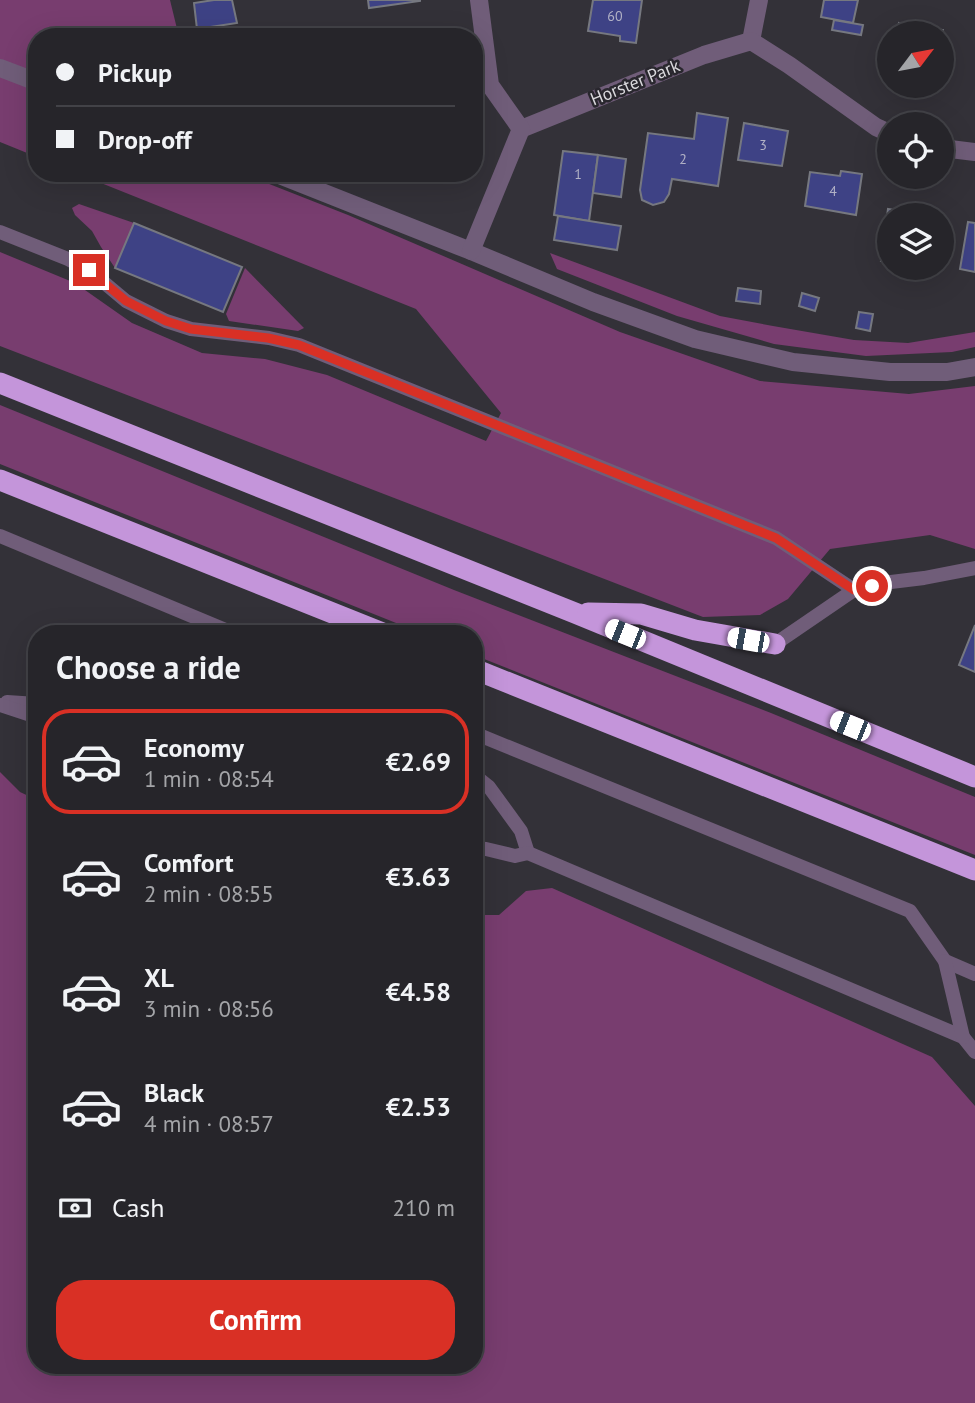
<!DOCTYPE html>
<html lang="en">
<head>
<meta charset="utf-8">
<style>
	:root { --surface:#26252a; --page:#2e2d32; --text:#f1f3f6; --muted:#a4a5a8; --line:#424247; --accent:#d93025 }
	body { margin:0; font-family:"PT Sans",sans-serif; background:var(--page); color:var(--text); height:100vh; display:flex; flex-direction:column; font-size:26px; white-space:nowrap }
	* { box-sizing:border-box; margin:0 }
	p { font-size:23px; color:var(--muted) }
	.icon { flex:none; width:38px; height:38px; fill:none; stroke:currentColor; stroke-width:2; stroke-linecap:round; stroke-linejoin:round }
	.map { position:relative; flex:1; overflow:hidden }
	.drawer { position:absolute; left:28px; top:625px; width:455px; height:749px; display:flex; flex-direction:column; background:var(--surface); border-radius:28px; box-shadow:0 7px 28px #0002,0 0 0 2px var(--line) }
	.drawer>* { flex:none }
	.top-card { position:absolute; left:28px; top:28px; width:455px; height:154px; border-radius:28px; box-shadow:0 7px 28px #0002,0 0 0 2px var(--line); display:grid; align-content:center; height:154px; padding:0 28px; background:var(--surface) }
	.needle { width:46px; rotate:58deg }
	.fabs { position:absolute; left:877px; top:21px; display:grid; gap:14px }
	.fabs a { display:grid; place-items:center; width:77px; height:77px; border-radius:50%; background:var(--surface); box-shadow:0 7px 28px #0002,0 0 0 2px var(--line); font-size:35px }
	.end { position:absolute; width:32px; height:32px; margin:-16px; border:9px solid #d93025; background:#fff; box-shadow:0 0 0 4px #fff }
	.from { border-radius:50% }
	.car { position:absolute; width:21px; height:42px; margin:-21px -10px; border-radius:9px; box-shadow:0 0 5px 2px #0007; background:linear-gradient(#fff 24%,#345 0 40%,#fff 0 76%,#345 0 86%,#fff 0) }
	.top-card b { display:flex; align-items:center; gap:24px; height:66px; font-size:26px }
	.top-card b+b { border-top:2px solid var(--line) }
	.top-card i { width:18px; height:18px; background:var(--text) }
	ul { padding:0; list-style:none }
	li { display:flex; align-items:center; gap:21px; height:105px; margin:0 14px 10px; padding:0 14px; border:4px solid transparent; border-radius:28px }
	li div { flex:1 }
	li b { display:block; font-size:26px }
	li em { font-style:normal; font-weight:700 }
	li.current { border-color:var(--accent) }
	li>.icon { width:63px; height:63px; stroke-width:1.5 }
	h2 { padding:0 28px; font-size:32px; line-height:84px }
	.pay { display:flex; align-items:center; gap:18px; height:77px; padding:0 28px; font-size:26px }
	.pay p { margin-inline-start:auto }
	.button { display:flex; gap:14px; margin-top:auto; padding:14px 28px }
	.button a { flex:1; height:80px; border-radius:28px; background:var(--accent); color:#fff; font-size:28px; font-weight:700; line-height:80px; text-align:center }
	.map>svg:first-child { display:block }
	.green { fill:#783d6f }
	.building { fill:#3e4285; stroke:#767880; stroke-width:2 }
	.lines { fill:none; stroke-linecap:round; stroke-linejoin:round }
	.service { stroke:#705d79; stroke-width:14 }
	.minor { stroke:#705d79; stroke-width:18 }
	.motorway { stroke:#c495da; stroke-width:21 }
	.route { stroke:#d93025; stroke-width:9 }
	.labels { text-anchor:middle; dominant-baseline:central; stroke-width:5; stroke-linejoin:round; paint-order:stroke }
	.number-label { font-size:14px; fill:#b2b2c6 }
	.street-label { font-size:18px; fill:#d9d8dc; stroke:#29272e }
</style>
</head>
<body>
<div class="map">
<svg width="975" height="1403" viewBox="0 0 975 1403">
	<rect width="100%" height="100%" fill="#333138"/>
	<g class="green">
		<polygon points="0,0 170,0 179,37 37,37 37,157 0,142"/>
		<polygon points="76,173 241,173 348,215 620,332 760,381 909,394 975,386 975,549 930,535 830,549 788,599 760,615 703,617 0,346 0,252 75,283 132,323 202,353 265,359 327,375 486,441 501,413 416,309"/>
		<polygon points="79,204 134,223 115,268 101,247 92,231 75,215 72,208"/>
		<polygon points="550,253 720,316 773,326 854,340 908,343 975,332 975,347 952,352 866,356 774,344 677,316 557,269"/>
		<polygon points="245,268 304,328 298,331 229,321 226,314"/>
		<polygon points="0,405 454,590 771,713 975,797 975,855 474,655 474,634 421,633 0,464"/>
		<polygon points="0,772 20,792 37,800 37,1365 474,1365 474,915 499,915 526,891 552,888 932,1057 975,1106 975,1403 0,1403"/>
	</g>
	<g class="building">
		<polygon points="214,0 232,0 237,23 197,29 194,3"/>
		<polygon points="368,0 420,0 420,1 369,8"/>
		<polygon points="593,0 642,0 636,43 620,41 620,36 588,31"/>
		<polygon points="824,0 858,0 853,23 821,17"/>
		<polygon points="834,20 863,25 861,35 832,30"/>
		<polygon points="899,23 943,30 942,50 942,33 897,33"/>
		<polygon points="697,113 728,118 718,186 672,179 669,194 664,202 653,205 642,200 640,190 648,133 694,139"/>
		<polygon points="744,123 788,131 782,166 738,160"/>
		<polygon points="563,151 598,155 589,221 554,215"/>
		<polygon points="598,155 626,159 621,197 593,193"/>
		<polygon points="841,171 862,174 856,215 805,206 810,172 840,176"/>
		<polygon points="888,209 931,215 889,215 889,261 881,261"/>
		<polygon points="558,216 621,226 617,250 554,240"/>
		<polygon points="968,222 975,223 975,272 960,269"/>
		<polygon points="134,223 242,267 223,312 115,268"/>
		<polygon points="738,288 761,291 760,304 736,301"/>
		<polygon points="802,293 819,298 815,311 799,306"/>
		<polygon points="859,312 873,314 870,331 856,328"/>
		<polygon points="975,625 975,672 959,665"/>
	</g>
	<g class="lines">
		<g class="service">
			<polyline points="0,232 68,259 89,270 126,301 166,321 191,329 269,338 299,345 776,538 854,590"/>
			<polyline points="0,536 235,634"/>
			<polyline points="775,644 854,590 891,582 924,578 975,568"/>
			<polyline points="7,702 37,704"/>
			<polyline points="0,705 37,717"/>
			<polyline points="474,733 910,911 945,961 975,974"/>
			<polyline points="474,775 489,787 521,831 528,853"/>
			<polyline points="474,848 486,849 515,856 528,853 963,1037 975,1052"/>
			<polyline points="945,961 963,1037"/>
		</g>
		<g class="minor">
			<polyline points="751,41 759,0"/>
			<polyline points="0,68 37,82"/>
			<polyline points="521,129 704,55 751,41 789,65 876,127 889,133"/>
			<polyline points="942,148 975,152"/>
			<polyline points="274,173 471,251 593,302 695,339 793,362 890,372 947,372 975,367"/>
			<polyline points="471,251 521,129 490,85 479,0"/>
		</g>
		<g class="motorway">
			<polyline points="0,383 575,613 975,777"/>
			<polyline points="0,480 385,634"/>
			<polyline points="588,613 641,614 695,630 775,644"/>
			<polyline points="474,669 975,870"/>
		</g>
	</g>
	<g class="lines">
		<polyline class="route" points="89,270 126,301 166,321 191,329 268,338 299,345 776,538 854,590 872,586"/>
	</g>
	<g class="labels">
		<g class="number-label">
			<text x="615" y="16">60</text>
			<text x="763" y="145">3</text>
			<text x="683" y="159">2</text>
			<text x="578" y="174">1</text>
			<text x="833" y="191">4</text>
		</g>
		<g class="street-label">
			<text transform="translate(635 82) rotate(-22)">Horster Park</text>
		</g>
	</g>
</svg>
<div class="fabs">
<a><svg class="needle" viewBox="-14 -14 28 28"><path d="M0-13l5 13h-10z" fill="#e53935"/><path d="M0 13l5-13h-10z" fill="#a4a5a8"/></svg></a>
<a><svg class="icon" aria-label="locate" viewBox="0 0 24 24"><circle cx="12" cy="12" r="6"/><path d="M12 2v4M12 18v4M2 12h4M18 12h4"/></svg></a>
<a><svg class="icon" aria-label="layers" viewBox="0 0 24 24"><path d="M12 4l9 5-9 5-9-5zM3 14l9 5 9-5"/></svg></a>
</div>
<i class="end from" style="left:872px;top:586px"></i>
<i class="end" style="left:89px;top:270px"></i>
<i class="car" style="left:625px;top:634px;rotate:292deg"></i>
<i class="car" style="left:748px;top:640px;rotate:280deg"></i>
<i class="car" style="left:850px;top:726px;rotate:292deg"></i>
<div class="top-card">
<b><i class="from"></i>Pickup</b>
<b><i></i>Drop-off</b>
</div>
<section class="drawer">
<h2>Choose a ride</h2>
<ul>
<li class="current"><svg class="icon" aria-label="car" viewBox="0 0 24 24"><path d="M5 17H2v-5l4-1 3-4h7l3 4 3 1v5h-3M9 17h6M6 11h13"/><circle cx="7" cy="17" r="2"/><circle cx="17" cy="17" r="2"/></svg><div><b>Economy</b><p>1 min · 08:54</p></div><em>€2.69</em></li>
<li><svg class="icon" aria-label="car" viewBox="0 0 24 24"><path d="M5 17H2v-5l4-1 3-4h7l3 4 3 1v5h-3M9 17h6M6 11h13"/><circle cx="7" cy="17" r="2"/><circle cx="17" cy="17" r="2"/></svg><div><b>Comfort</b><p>2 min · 08:55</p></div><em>€3.63</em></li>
<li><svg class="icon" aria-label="car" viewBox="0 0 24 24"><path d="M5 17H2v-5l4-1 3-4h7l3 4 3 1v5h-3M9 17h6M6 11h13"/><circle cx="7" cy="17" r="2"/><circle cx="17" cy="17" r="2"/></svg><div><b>XL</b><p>3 min · 08:56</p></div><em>€4.58</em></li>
<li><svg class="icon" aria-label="car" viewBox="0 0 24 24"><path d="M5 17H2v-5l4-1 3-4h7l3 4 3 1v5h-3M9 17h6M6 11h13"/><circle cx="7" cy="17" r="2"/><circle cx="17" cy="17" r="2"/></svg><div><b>Black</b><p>4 min · 08:57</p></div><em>€2.53</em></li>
</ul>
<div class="pay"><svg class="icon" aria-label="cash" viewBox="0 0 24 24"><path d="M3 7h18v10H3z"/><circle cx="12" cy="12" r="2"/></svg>Cash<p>210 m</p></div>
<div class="button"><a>Confirm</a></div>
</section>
</div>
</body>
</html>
